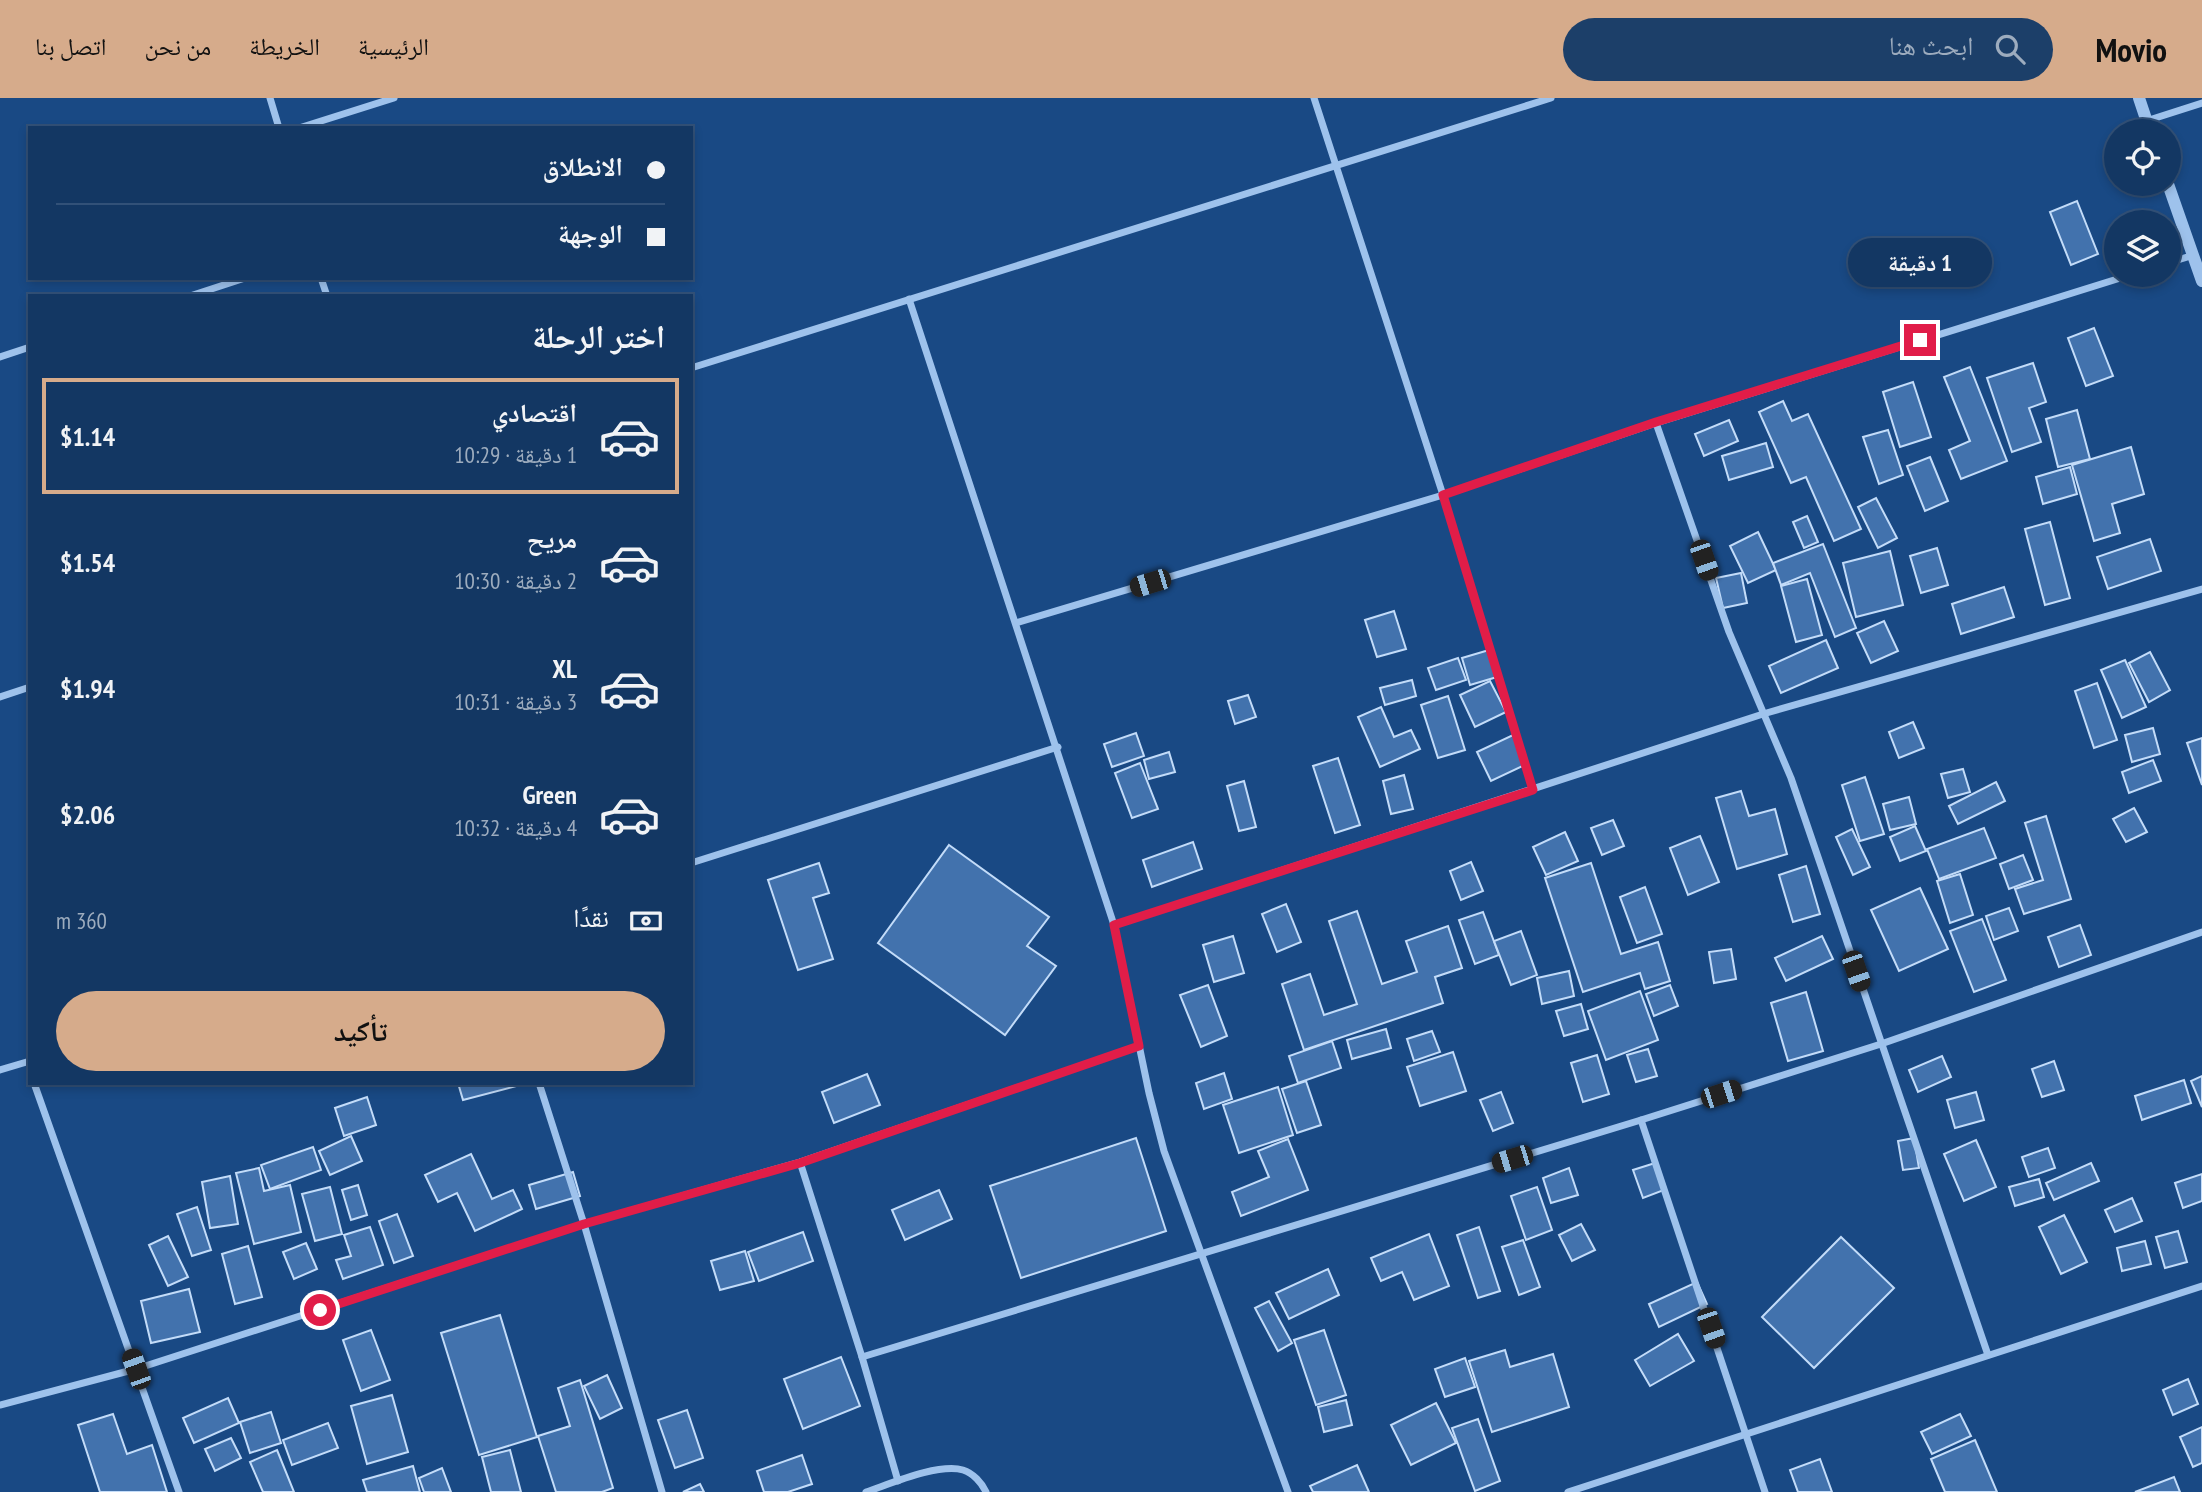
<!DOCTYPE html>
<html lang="ar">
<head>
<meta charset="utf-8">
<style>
	:root { --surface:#133763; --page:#1c3f69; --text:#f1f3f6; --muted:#9dacbe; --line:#325178; --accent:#d6ab8b }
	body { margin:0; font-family:"PT Sans Narrow","Noto Naskh Arabic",sans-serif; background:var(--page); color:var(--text); direction:rtl; height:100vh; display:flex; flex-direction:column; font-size:26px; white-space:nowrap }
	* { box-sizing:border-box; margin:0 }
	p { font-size:23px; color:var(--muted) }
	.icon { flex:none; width:38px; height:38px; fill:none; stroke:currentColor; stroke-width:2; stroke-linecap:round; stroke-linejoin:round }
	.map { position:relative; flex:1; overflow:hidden; direction:ltr }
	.panel { position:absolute; left:28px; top:196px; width:665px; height:791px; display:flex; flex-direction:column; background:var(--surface); border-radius:0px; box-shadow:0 4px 10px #0003,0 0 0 2px var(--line); direction:rtl }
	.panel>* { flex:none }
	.hud { position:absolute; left:28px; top:28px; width:665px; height:154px; border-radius:0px; box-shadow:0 4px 10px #0003,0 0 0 2px var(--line); direction:rtl; display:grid; align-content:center; height:154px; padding:0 28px; background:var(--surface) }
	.buttons { position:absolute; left:2104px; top:21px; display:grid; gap:14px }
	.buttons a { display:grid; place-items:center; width:77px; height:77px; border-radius:50%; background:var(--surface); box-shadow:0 4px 10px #0003,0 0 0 2px var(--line); font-size:35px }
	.end { position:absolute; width:32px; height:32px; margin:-16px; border:9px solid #e11d48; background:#fff; box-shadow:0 0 0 4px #fff }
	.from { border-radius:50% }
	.bubble { position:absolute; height:49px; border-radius:24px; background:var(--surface); box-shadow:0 4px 10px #0003,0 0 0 2px var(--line); font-size:23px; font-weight:800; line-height:49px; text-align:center; direction:rtl }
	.car { position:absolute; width:21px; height:42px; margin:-21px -10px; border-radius:9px; box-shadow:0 0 5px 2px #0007; background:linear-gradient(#222 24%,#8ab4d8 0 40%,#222 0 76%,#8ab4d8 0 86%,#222 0) }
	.hud b { display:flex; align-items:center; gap:24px; height:66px; font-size:26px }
	.hud b+b { border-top:2px solid var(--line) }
	.hud i { width:18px; height:18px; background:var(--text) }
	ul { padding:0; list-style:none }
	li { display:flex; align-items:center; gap:21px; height:116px; margin:0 14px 10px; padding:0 14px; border:4px solid transparent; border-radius:0px }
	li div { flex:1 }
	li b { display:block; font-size:26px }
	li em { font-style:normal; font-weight:800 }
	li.current { border-color:var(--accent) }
	li>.icon { width:63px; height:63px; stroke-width:1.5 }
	h2 { padding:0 28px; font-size:32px; line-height:84px }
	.pay { display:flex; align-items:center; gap:18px; height:77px; padding:0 28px; font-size:26px }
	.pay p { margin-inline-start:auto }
	.primary-button { display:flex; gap:14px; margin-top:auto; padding:14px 28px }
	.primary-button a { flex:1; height:80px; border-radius:42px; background:var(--accent); color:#111; font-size:28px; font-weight:800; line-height:80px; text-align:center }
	header { display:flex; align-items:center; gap:42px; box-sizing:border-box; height:98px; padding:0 35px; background:var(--accent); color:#111 }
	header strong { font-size:33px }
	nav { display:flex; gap:38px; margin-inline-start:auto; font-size:24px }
	.search { width:490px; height:63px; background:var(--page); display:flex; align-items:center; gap:18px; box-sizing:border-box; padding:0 24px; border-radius:38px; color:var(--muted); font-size:26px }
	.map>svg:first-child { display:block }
	.building { fill:#4272ad; stroke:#c3dcf9; stroke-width:2 }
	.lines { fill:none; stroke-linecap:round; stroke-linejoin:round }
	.minor { stroke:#9ec2ec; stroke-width:7 }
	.tertiary { stroke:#9ec2ec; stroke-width:12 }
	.route { stroke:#e11d48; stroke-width:9 }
</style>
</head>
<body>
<header>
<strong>Movio</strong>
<div class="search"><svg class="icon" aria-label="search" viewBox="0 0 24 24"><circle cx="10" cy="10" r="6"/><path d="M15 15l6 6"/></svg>ابحث هنا</div>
<nav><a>الرئيسية</a><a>الخريطة</a><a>من نحن</a><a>اتصل بنا</a></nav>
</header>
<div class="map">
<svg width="2202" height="1394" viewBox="0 0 2202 1394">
	<rect width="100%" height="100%" fill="#194984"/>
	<g class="building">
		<polygon points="2077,103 2098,156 2071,167 2050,114"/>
		<polygon points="2094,230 2113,278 2086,288 2068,240"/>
		<polygon points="2033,265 2046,304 2029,310 2041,344 2012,354 1987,280"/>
		<polygon points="1970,269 2007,363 1961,381 1949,352 1970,343 1944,279"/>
		<polygon points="1913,284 1931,339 1900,349 1883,294"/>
		<polygon points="1783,303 1792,323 1808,316 1861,431 1834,443 1806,379 1791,385 1759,314"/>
		<polygon points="2077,312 2090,361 2058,369 2046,321"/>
		<polygon points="1729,322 1738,343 1704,358 1695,336"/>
		<polygon points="1888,332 1903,377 1879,386 1863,339"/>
		<polygon points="1766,345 1773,369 1729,382 1722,358"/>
		<polygon points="2131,349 2144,396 2112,406 2120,435 2094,443 2072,367"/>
		<polygon points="1930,359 1948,403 1925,413 1907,368"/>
		<polygon points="2070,369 2077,396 2043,406 2036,379"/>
		<polygon points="1876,400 1897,440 1878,450 1858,409"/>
		<polygon points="1807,418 1818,444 1804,450 1793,424"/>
		<polygon points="2050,424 2070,500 2045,507 2025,431"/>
		<polygon points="1758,434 1776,472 1748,485 1730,448"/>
		<polygon points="2150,441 2161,473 2108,491 2097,459"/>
		<polygon points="1823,446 1856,530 1835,539 1810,475 1781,487 1773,465"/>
		<polygon points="1937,450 1948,487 1921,495 1910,458"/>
		<polygon points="1890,453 1903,507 1856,519 1843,465"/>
		<polygon points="1741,475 1747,505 1723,510 1716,480"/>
		<polygon points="1807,481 1822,537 1796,544 1781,488"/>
		<polygon points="2004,489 2014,519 1961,536 1952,506"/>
		<polygon points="1394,513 1406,551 1377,559 1365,522"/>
		<polygon points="1884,523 1898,553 1871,565 1857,535"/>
		<polygon points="1826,542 1838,570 1781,595 1769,568"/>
		<polygon points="1489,552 1497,579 1470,587 1462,560"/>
		<polygon points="2150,554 2170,592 2149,604 2129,565"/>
		<polygon points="1458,560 1466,582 1436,592 1428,570"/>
		<polygon points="2125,562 2146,609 2122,620 2101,572"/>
		<polygon points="1412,582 1416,598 1385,607 1380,590"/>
		<polygon points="1490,583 1506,614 1475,629 1460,597"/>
		<polygon points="2097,585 2117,642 2094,650 2075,593"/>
		<polygon points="1248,597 1256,619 1235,626 1228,603"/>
		<polygon points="1448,598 1465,652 1438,660 1421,607"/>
		<polygon points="1381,609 1394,639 1411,632 1420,651 1380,669 1358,619"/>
		<polygon points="1913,624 1924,650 1899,660 1889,634"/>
		<polygon points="2153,630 2160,656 2132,664 2125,637"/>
		<polygon points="1136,635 1144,658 1112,669 1104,646"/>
		<polygon points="1513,637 1527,666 1491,683 1477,654"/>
		<polygon points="2202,640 2202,687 2187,645"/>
		<polygon points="1169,654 1175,674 1149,681 1144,662"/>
		<polygon points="1338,660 1360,727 1335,735 1313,668"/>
		<polygon points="2153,662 2161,683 2129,695 2122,674"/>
		<polygon points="1140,665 1158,711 1132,720 1115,675"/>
		<polygon points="1963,671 1970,694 1948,700 1941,676"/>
		<polygon points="1404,677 1413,711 1391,716 1383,683"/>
		<polygon points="1865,679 1884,736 1860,743 1842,687"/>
		<polygon points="1244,683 1256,729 1239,733 1227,688"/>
		<polygon points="1996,684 2005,703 1958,726 1949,708"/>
		<polygon points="1741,693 1749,718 1775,711 1787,756 1737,771 1716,700"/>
		<polygon points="1909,699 1916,726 1890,732 1883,706"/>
		<polygon points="2134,710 2147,734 2126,744 2113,721"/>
		<polygon points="2046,718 2071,801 2024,816 2015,791 2043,782 2025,725"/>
		<polygon points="1613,722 1624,748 1602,757 1591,730"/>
		<polygon points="1915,728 1926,753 1900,763 1890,739"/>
		<polygon points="1984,730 1996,760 1939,781 1927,751"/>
		<polygon points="1852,731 1870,769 1853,777 1836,739"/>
		<polygon points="1565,734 1578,763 1546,777 1533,749"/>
		<polygon points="1700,738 1719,784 1688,797 1670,750"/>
		<polygon points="1193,744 1202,771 1152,789 1143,762"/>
		<polygon points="949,747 1049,819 1027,848 1056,868 1005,937 878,845"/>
		<polygon points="2023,757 2033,782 2009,791 2000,766"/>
		<polygon points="1471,764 1483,793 1461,802 1450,773"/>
		<polygon points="819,765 829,795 813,800 833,861 798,872 768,782"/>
		<polygon points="1591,765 1621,856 1658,844 1670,883 1645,891 1640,875 1583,894 1545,780"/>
		<polygon points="1806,768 1820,816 1793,824 1779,777"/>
		<polygon points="1960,776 1973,817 1950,825 1937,783"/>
		<polygon points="1645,789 1662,836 1637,845 1620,799"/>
		<polygon points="1920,790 1948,851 1899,873 1871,812"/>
		<polygon points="1286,806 1301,844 1277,854 1262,816"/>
		<polygon points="2009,810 2018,833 1994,842 1986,818"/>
		<polygon points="1357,813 1382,886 1417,874 1406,843 1448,828 1462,870 1435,879 1443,905 1304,952 1282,886 1310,876 1324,917 1357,906 1329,823"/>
		<polygon points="1483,814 1499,857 1475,866 1459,822"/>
		<polygon points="1982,821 2006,882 1974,894 1950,833"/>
		<polygon points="2080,827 2091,857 2059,869 2048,839"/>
		<polygon points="1521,833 1537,877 1511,887 1494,843"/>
		<polygon points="1233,838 1244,875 1214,884 1203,847"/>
		<polygon points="1822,838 1833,861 1786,883 1775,860"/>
		<polygon points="1731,851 1736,881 1714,885 1709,854"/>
		<polygon points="1569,873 1574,898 1542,906 1537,880"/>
		<polygon points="1208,887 1227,938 1201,949 1180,897"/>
		<polygon points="1670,887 1678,908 1654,918 1646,896"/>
		<polygon points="1640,893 1658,942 1606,962 1588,913"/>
		<polygon points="1806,894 1823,953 1788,963 1771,905"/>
		<polygon points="1581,906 1588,931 1564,938 1556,913"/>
		<polygon points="1386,931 1391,950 1352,961 1347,942"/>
		<polygon points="1432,933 1440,954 1414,963 1407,941"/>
		<polygon points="1332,943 1341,970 1298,985 1289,958"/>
		<polygon points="1648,951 1657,978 1636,984 1627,957"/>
		<polygon points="1453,954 1466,993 1420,1008 1407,969"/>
		<polygon points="1597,957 1609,996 1583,1004 1571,965"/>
		<polygon points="1942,958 1951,979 1918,994 1909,972"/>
		<polygon points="2054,963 2064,992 2042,999 2032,971"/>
		<polygon points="1224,975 1232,1001 1204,1011 1196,985"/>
		<polygon points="867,976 880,1007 834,1025 822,994"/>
		<polygon points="2202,978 2202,1009 2191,983"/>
		<polygon points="2184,982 2191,1005 2142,1022 2135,998"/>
		<polygon points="1306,983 1321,1027 1297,1035 1282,991"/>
		<polygon points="458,985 524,985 524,986 463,1002"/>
		<polygon points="1278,989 1293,1037 1239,1055 1223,1007"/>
		<polygon points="1501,994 1513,1025 1493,1033 1480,1002"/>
		<polygon points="1976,994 1984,1022 1955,1030 1947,1002"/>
		<polygon points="367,999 376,1027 344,1038 335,1010"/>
		<polygon points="351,1038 362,1063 330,1077 319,1053"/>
		<polygon points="1136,1040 1166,1133 1021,1180 990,1088"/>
		<polygon points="1914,1040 1919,1070 1903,1072 1898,1043"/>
		<polygon points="1288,1041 1308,1092 1241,1118 1232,1094 1269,1079 1258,1053"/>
		<polygon points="1976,1042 1996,1089 1964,1103 1944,1056"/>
		<polygon points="313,1049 321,1072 270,1091 261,1067"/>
		<polygon points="2048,1050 2055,1070 2029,1079 2022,1059"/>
		<polygon points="471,1056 492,1101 513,1092 522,1111 475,1133 457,1095 438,1104 425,1077"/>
		<polygon points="1655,1065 1664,1092 1643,1100 1633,1072"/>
		<polygon points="2091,1065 2099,1083 2054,1102 2046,1085"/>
		<polygon points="259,1070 264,1093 290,1087 301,1134 254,1146 236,1075"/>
		<polygon points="1569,1070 1578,1097 1551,1105 1543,1080"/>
		<polygon points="573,1074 580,1098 536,1111 529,1087"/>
		<polygon points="2202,1076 2202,1103 2183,1110 2175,1085"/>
		<polygon points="230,1078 238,1126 210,1130 202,1084"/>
		<polygon points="2039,1081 2044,1099 2015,1108 2009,1089"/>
		<polygon points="358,1087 367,1117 351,1122 342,1092"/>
		<polygon points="330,1089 342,1136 315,1143 302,1096"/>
		<polygon points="1537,1089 1552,1132 1526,1142 1511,1098"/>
		<polygon points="939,1092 952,1121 905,1142 892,1112"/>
		<polygon points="2132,1100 2142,1123 2115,1134 2105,1112"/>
		<polygon points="197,1109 211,1152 192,1158 177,1116"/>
		<polygon points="397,1116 413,1158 394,1165 379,1123"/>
		<polygon points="2064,1117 2087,1164 2061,1176 2039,1129"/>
		<polygon points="1581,1126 1595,1152 1572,1163 1559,1137"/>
		<polygon points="370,1129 383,1167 343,1181 336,1162 351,1158 344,1137"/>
		<polygon points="1479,1129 1500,1193 1478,1200 1457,1137"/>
		<polygon points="2178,1133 2187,1164 2165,1170 2156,1139"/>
		<polygon points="803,1134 813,1163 759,1183 748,1154"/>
		<polygon points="1429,1136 1449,1188 1414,1202 1402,1174 1381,1183 1371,1160"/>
		<polygon points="168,1138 188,1179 168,1188 149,1147"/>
		<polygon points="1841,1139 1894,1190 1814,1270 1762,1219"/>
		<polygon points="1523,1142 1540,1189 1519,1197 1502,1149"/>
		<polygon points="2145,1143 2151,1166 2122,1173 2117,1150"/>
		<polygon points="306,1145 317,1171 294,1181 283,1154"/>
		<polygon points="248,1148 262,1199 235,1206 222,1156"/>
		<polygon points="745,1153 754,1183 720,1192 711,1163"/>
		<polygon points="1328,1171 1339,1197 1289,1221 1276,1195"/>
		<polygon points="1697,1184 1707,1206 1659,1229 1649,1206"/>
		<polygon points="189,1191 200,1234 151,1245 141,1203"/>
		<polygon points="1269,1203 1292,1245 1278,1253 1255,1210"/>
		<polygon points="500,1217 537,1339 479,1357 441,1235"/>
		<polygon points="371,1232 390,1282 361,1293 343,1242"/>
		<polygon points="1324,1232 1346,1297 1316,1307 1294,1242"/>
		<polygon points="1678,1236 1694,1263 1650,1288 1635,1262"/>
		<polygon points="1505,1252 1510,1269 1553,1256 1569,1309 1492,1334 1469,1263"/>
		<polygon points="841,1259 860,1308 803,1331 784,1281"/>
		<polygon points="1465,1260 1475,1289 1445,1299 1435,1271"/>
		<polygon points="607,1277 622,1310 600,1321 584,1288"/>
		<polygon points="2188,1281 2198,1306 2173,1317 2163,1292"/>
		<polygon points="580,1282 613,1390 602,1394 556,1394 538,1338 570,1328 558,1290"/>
		<polygon points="392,1297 408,1354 367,1366 351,1308"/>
		<polygon points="228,1300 239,1325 194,1345 183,1320"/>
		<polygon points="1346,1302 1352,1327 1324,1334 1318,1309"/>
		<polygon points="1436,1305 1456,1345 1411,1367 1391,1327"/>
		<polygon points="687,1312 703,1360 675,1370 658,1322"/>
		<polygon points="271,1314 281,1345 250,1355 240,1324"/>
		<polygon points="113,1316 127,1356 152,1347 167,1394 100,1394 78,1327"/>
		<polygon points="1960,1316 1971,1338 1932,1356 1921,1334"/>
		<polygon points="1478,1321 1500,1383 1475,1393 1452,1330"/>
		<polygon points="328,1325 338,1350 292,1367 283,1342"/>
		<polygon points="2202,1329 2202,1365 2193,1369 2180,1339"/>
		<polygon points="231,1340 241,1360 215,1373 205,1351"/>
		<polygon points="1975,1342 1997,1394 1945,1394 1931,1361"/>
		<polygon points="277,1352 294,1394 263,1394 250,1364"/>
		<polygon points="510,1352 521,1394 491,1394 482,1359"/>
		<polygon points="802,1357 812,1386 788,1394 764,1394 757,1373"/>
		<polygon points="1820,1361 1832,1394 1798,1394 1790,1372"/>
		<polygon points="1357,1367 1369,1394 1313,1394 1310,1388"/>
		<polygon points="413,1368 420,1394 367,1394 363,1382"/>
		<polygon points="442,1370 451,1394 424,1394 419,1380"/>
		<polygon points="2174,1379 2180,1394 2135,1394"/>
		<polygon points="700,1386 704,1394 683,1394"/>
	</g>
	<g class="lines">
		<g class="minor">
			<polyline points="270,0 279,30"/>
			<polyline points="1314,0 1443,397 1533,692"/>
			<polyline points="2146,23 2202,5"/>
			<polyline points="299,30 394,0"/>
			<polyline points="2168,165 2194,157"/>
			<polyline points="321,180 327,198"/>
			<polyline points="190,198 245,180"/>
			<polyline points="909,201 1114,827 1149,995 1164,1053 1288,1394"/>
			<polyline points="0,259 30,249"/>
			<polyline points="691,270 1551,0"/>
			<polyline points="1656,325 1729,534 1791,680 1988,1257"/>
			<polyline points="1016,525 1443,397 1656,325 2130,177"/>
			<polyline points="0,599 30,589"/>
			<polyline points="691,765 1058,649"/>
			<polyline points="1114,827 1763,616 2202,491"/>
			<polyline points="0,972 30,963"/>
			<polyline points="34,985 179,1394"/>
			<polyline points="539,985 584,1126 662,1394"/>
			<polyline points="1641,1022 1765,1394"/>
			<polyline points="800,1064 862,1259 898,1383"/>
			<polyline points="862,1259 1641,1022 1881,946 2202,834"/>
			<polyline points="0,1307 136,1271 584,1126 800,1064 1139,948"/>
			<path d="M866 1394C890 1386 938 1365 963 1372 973 1375 982 1385 986 1394"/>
			<polyline points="1568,1394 2202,1188"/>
		</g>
		<g class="tertiary">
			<polyline points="2139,0 2150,33"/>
			<polyline points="2168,86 2202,183"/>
		</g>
	</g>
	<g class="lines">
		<polyline class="route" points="320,1212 584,1126 800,1065 1139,948 1114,827 1533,692 1443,397 1656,324 1920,242"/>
	</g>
</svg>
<div class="buttons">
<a><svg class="icon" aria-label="locate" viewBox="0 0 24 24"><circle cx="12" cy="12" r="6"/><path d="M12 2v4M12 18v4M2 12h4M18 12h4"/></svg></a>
<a><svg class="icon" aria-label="layers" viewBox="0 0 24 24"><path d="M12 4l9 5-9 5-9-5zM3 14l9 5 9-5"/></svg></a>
</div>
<i class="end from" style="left:320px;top:1212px"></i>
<i class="end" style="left:1920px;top:242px"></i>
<div class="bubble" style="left:1848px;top:140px;width:144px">1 دقيقة</div>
<i class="car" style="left:1704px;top:462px;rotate:161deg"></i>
<i class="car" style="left:1150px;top:485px;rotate:253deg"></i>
<i class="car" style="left:1856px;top:873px;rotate:161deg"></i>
<i class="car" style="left:1721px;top:996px;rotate:72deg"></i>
<i class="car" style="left:1512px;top:1061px;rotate:253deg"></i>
<i class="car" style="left:1711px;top:1230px;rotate:161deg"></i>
<i class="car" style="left:136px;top:1271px;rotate:340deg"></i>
<div class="hud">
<b><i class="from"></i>الانطلاق</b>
<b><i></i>الوجهة</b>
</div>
<section class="panel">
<h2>اختر الرحلة</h2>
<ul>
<li class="current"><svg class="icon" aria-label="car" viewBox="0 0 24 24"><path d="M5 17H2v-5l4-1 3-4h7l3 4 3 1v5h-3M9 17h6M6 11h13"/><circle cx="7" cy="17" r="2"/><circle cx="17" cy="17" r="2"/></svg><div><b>اقتصادي</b><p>1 دقيقة · 10:29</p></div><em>$1.14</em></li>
<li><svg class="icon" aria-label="car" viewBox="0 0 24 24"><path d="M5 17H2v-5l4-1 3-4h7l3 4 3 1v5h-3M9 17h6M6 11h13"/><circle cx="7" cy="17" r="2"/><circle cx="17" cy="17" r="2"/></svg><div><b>مريح</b><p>2 دقيقة · 10:30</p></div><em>$1.54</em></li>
<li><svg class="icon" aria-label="car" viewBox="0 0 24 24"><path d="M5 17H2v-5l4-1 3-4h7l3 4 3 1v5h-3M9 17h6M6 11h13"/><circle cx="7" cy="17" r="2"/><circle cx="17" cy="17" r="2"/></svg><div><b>XL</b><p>3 دقيقة · 10:31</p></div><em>$1.94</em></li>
<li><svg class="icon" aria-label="car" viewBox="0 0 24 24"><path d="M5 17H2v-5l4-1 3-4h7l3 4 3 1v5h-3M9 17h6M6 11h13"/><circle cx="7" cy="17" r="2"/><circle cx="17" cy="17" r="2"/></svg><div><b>Green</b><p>4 دقيقة · 10:32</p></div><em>$2.06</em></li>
</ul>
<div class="pay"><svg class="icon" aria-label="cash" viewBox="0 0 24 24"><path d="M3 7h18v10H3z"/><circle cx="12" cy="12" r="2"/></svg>نقدًا<p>360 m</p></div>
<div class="primary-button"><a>تأكيد</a></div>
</section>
</div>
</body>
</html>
